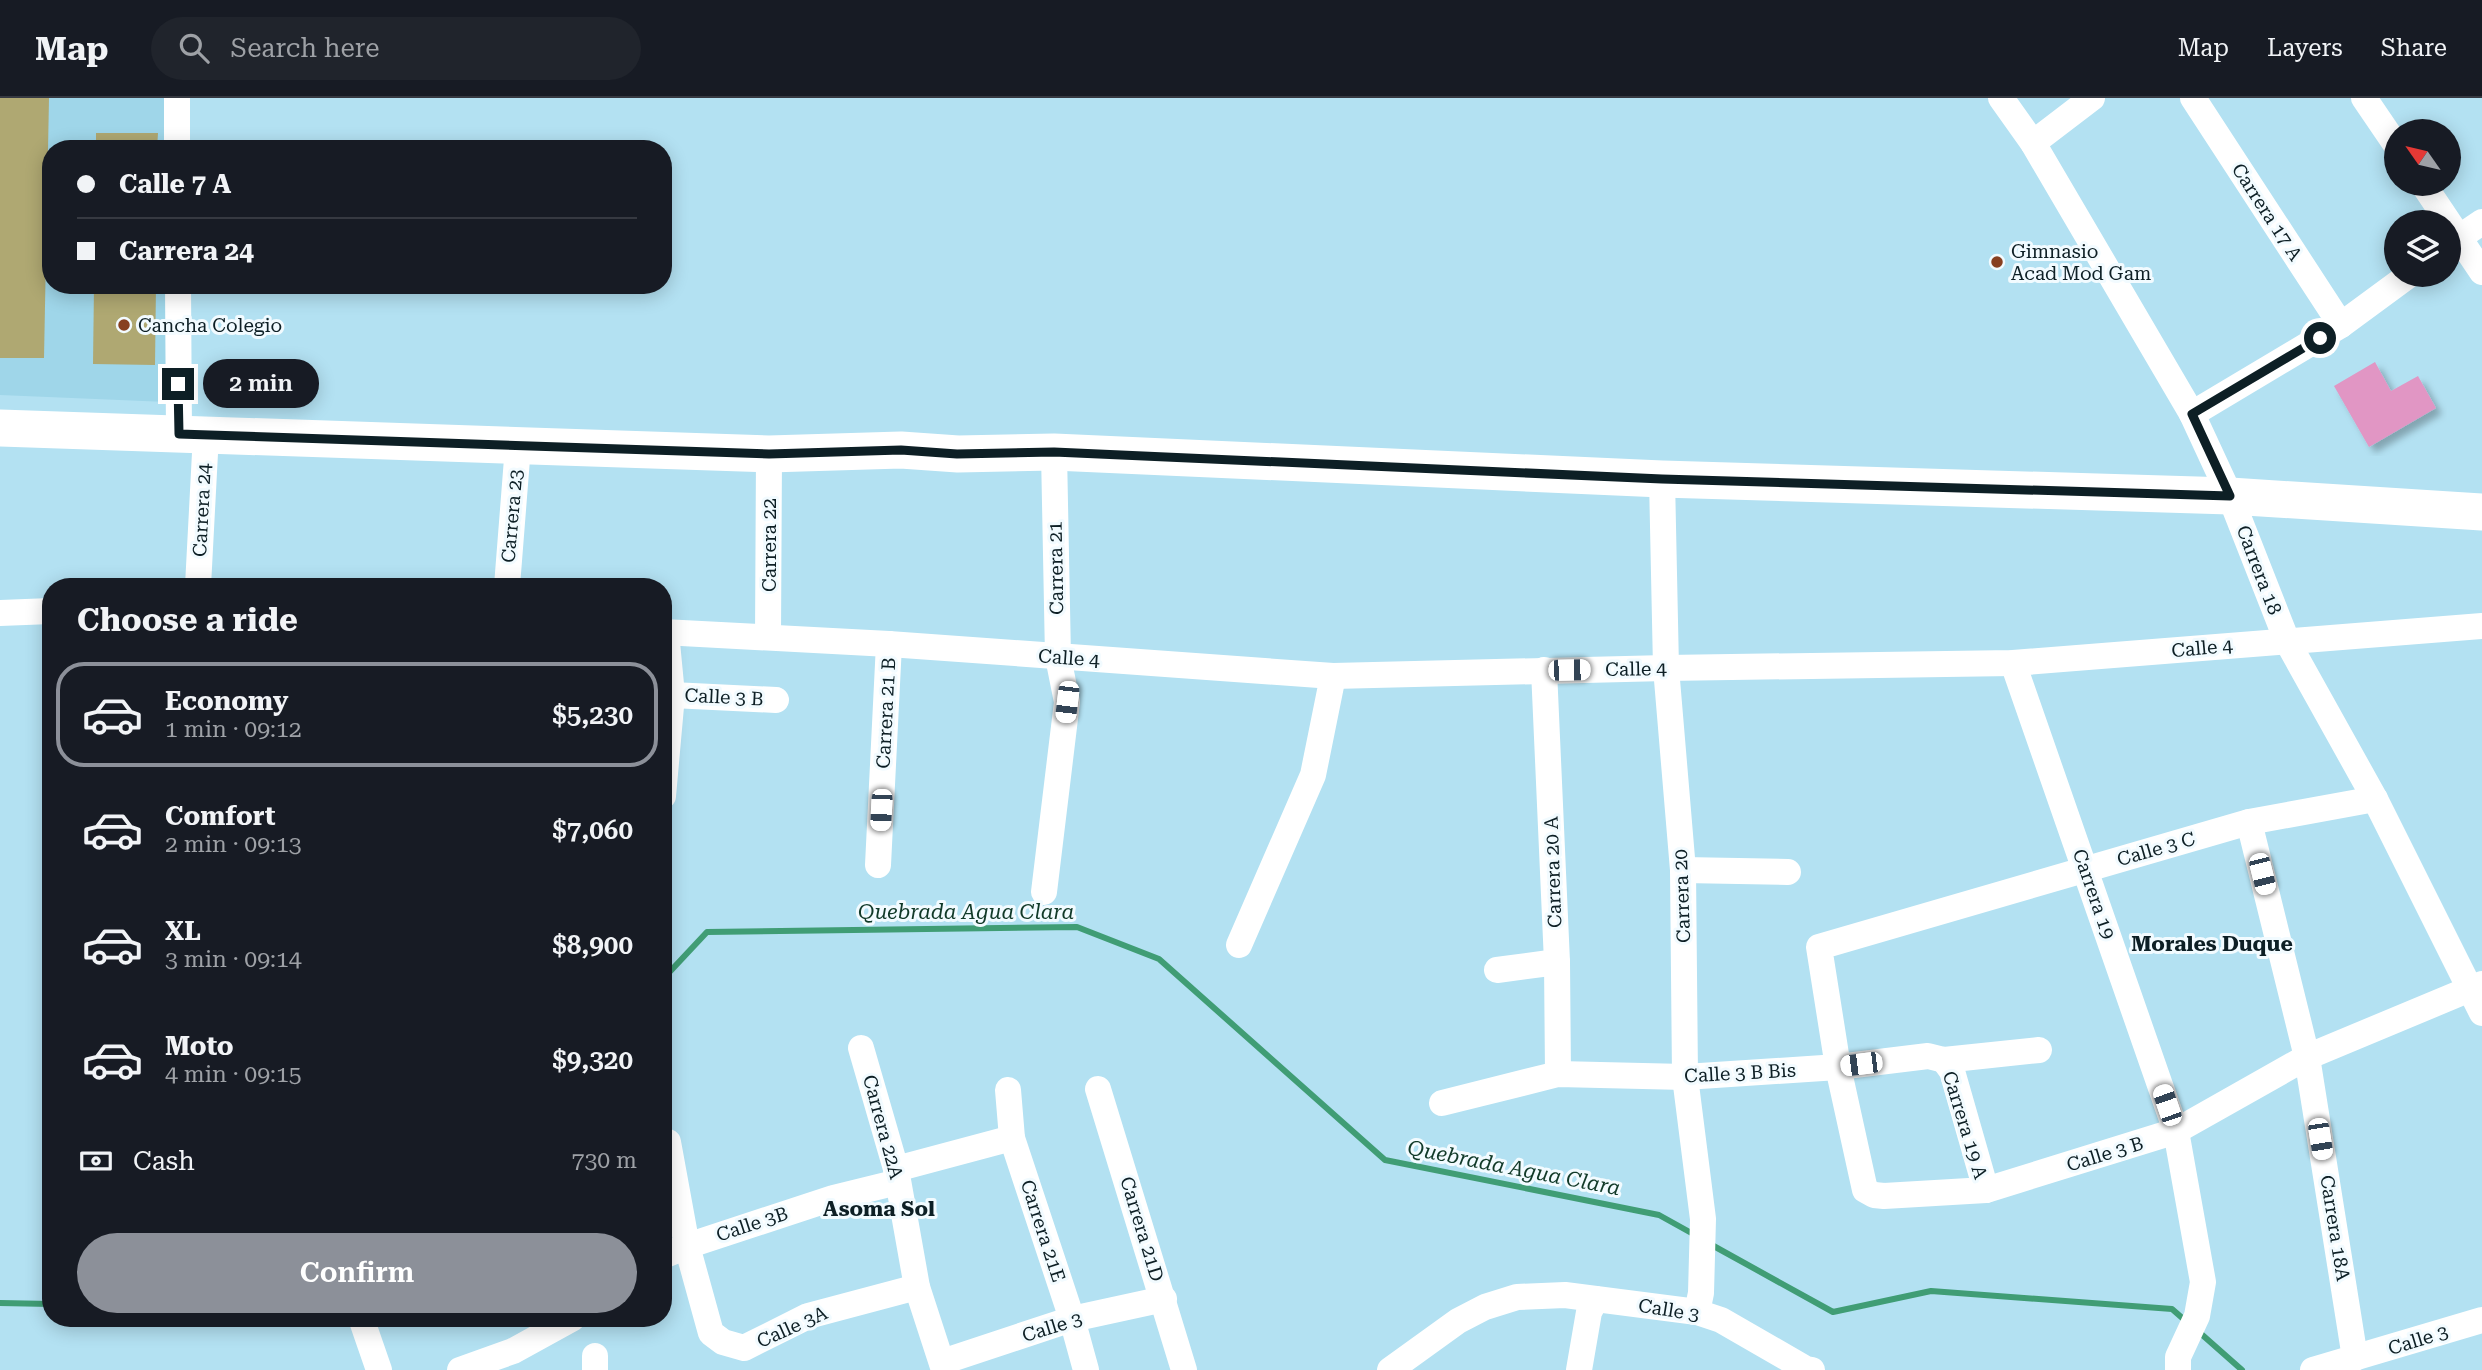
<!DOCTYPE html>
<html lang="en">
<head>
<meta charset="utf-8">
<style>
	:root { --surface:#171b24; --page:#20242c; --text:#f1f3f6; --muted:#9ea1a6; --line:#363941; --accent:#8c9099 }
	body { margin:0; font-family:"Roboto Serif",serif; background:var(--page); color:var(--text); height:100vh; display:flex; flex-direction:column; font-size:26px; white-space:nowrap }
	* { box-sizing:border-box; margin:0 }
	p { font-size:23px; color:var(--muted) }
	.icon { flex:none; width:38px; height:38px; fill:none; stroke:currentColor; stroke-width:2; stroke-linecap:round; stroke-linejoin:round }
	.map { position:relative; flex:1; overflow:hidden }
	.panel { position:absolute; left:42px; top:480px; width:630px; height:749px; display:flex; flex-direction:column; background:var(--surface); border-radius:28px; box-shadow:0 4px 18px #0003 }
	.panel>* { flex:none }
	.top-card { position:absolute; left:42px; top:42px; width:630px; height:154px; border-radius:28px; box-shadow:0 4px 18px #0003; display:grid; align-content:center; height:154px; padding:0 35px; background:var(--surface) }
	.needle { width:46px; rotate:304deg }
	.tools { position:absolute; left:2384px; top:21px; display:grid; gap:14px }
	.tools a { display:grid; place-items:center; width:77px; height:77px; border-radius:50%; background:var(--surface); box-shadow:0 4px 18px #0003; font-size:35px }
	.end { position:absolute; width:32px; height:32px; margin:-16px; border:9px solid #0d1f25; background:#fff; box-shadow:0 0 0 4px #fff }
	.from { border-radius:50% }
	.bubble { position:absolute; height:49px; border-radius:24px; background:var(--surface); box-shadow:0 4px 18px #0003; font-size:23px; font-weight:600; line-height:49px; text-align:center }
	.car { position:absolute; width:21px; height:42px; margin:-21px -10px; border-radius:9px; box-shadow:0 0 5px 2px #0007; background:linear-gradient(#fff 24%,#345 0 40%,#fff 0 76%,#345 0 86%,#fff 0) }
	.top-card b { display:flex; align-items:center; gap:24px; height:66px; font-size:26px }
	.top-card b+b { border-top:2px solid var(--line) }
	.top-card i { width:18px; height:18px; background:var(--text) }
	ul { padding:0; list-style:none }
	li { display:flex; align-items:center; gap:21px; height:105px; margin:0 14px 10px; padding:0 21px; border:4px solid transparent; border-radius:28px }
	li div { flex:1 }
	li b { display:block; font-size:26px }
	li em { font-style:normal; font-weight:600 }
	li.active { border-color:var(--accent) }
	li>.icon { width:63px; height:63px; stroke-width:1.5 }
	h2 { padding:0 35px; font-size:32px; line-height:84px }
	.pay { display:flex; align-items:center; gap:18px; height:77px; padding:0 35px; font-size:26px }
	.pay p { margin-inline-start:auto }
	.primary-button { display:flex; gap:14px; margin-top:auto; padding:14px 35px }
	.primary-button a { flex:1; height:80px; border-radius:42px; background:var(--accent); color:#fff; font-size:28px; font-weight:600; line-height:80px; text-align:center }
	header { display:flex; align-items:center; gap:42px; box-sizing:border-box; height:98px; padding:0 35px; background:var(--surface); border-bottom:2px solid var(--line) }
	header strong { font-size:33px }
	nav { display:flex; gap:38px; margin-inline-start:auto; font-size:24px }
	.search { width:490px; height:63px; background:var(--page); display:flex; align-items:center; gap:18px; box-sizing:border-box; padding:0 24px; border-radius:38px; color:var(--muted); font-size:26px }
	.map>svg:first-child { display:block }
	.built { fill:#9fd6e9 }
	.green { fill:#afa872 }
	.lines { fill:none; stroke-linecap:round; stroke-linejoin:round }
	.stream { stroke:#409d75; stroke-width:6 }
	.building { fill:#e196c4; filter:url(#shadow) }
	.street { stroke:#fff; stroke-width:26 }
	.secondary { stroke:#fff; stroke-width:37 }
	.route { stroke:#0d1f25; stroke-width:9 }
	.poi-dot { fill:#873f20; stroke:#f2fbff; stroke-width:2.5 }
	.labels { text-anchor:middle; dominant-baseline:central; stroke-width:6; stroke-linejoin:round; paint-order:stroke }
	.street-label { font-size:19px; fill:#0d1f25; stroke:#f2fbff }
	.poi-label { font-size:19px; fill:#0d1f25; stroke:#f2fbff; text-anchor:start }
	.water-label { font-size:21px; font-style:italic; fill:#113a29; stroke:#f2fbff }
	.neighbourhood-label { font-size:21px; font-weight:bold; fill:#0d1f25; stroke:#f2fbff }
</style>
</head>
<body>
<header>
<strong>Map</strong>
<div class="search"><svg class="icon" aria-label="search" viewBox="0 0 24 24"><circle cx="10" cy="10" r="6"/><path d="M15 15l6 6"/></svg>Search here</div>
<nav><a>Map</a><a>Layers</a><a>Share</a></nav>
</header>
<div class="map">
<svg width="2482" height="1272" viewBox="0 0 2482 1272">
	<defs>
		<filter id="shadow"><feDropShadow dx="6" dy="6" stdDeviation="3.5" flood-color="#0004"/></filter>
	</defs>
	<rect width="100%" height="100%" fill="#b3e1f2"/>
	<polygon class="built" points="0,0 167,0 167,51 51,51 51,187 167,187 167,304 0,297"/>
	<g class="green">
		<polygon points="0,0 49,0 44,260 0,260"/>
		<polygon points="96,35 158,35 157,51 96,51"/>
		<polygon points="94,187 156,187 155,267 93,266"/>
	</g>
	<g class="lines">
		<g class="stream">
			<polyline points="663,881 707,834 1077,829 1159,861 1385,1062 1659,1117 1695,1137"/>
			<polyline points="1710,1146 1833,1214 1931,1193 2172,1211 2188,1225"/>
			<polyline points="0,1205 51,1206"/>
			<polyline points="2199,1234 2242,1272"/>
		</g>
	</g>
	<polygon class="building" points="2375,264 2391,293 2418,278 2436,310 2369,349 2334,288"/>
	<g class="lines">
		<g class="street">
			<polyline points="177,0 177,51"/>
			<polyline points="2001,0 2033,45 2192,316 2230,398 2287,543 2375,701 2482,915"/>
			<polyline points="2193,0 2341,227"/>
			<polyline points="2364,0 2396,47"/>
			<polyline points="2033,45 2092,0"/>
			<polyline points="2423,86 2482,174"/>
			<polyline points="2448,147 2482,124"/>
			<polyline points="178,187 179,336"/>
			<polyline points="2192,316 2341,227 2409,177"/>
			<polyline points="1662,381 1666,570 1683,772 1685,979 1703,1121 1701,1195 1697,1214"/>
			<polyline points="198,488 206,336"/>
			<polyline points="507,488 518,348"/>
			<polyline points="0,515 51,513"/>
			<polyline points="663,534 889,546 1333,578 1666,570 2013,565 2482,528"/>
			<polyline points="768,539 769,356"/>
			<polyline points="2013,565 2176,1033 2203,1184 2197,1218 2178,1259 2178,1272"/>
			<polyline points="1544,572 1557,864 1558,976"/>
			<polyline points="672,597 776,602"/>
			<polyline points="663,698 672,597 666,534"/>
			<polyline points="2375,701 2249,724 1819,849 1838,969 1865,1092 1874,1097 1884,1098 1986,1092 2176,1033 2307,959 2482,886"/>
			<polyline points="2249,724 2307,959 2355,1260"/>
			<polyline points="878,767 889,546"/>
			<polyline points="1683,772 1788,774"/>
			<polyline points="1044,794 1067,604 1058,559 1054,354"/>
			<polyline points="1239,847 1313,677 1333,578"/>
			<polyline points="1497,872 1557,864"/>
			<polyline points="861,950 896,1071 917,1189 944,1272"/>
			<polyline points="1944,962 1952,973 1986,1092"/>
			<polyline points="1098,991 1184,1272"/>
			<polyline points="1008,992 1012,1040 1072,1221 1086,1272"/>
			<polyline points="1442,1005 1558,976 1685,979 1838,969 1928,958 1944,962 2039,952"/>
			<polyline points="668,1044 687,1148 711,1235 723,1244 744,1250 808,1218 917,1189"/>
			<polyline points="896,1071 1012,1040"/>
			<polyline points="663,1158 687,1148 833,1100 898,1084"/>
			<polyline points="361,1220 379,1272"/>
			<polyline points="595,1258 595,1272"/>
			<polyline points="942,1264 1072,1221 1164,1201"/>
			<polyline points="460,1272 513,1253 573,1220"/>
			<polyline points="1390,1272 1458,1223 1485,1209 1517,1199 1565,1197 1697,1214 1721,1222 1806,1271 1812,1272"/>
			<polyline points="1579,1272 1589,1214 1596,1201"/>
			<polyline points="2313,1272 2482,1222"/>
		</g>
		<polyline class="secondary" points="0,330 769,356 901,352 958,356 1054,354 1662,381 2230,398 2482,414"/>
	</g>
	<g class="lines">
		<polyline class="route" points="178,286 179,336 769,356 901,352 957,356 1054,354 1662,381 2230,398 2192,316 2320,240"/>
	</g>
	<g class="poi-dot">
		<circle cx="1997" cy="164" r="7"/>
		<circle cx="124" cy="227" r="7"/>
	</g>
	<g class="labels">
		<g class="street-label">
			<text transform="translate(2267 114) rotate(57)">Carrera 17 A</text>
			<text transform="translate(202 412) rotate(-87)">Carrera 24</text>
			<text transform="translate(512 418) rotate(-85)">Carrera 23</text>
			<text transform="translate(769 447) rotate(-90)">Carrera 22</text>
			<text transform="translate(1056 470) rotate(-91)">Carrera 21</text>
			<text transform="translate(2259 472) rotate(69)">Carrera 18</text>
			<text transform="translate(2202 550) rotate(-5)">Calle 4</text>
			<text transform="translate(1069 560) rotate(4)">Calle 4</text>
			<text transform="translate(1636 571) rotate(-1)">Calle 4</text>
			<text transform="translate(724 599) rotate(3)">Calle 3 B</text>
			<text transform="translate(886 615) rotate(-87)">Carrera 21 B</text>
			<text transform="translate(2156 751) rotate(-16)">Calle 3 C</text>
			<text transform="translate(1553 774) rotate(-92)">Carrera 20 A</text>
			<text transform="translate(2094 796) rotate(71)">Carrera 19</text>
			<text transform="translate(1682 798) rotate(-92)">Carrera 20</text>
			<text transform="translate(1740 975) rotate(-3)">Calle 3 B Bis</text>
			<text transform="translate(1965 1027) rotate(73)">Carrera 19 A</text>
			<text transform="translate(883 1029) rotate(75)">Carrera 22A</text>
			<text transform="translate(2105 1056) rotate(-17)">Calle 3 B</text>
			<text transform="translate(752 1126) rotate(-18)">Calle 3B</text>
			<text transform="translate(2335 1130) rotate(81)">Carrera 18A</text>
			<text transform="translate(1142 1131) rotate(73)">Carrera 21D</text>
			<text transform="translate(1043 1133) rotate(72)">Carrera 21E</text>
			<text transform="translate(1669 1212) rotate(9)">Calle 3</text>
			<text transform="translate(792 1229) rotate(-24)">Calle 3A</text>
			<text transform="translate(1052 1229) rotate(-17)">Calle 3</text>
			<text transform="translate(2418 1242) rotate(-17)">Calle 3</text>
		</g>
		<g class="poi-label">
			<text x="2011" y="153">Gimnasio<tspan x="2011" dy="22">Acad Mod Gam</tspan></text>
			<text x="138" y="227">Cancha Colegio</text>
		</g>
		<g class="water-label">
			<text x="966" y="814">Quebrada Agua Clara</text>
			<text transform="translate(1514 1070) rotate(11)">Quebrada Agua Clara</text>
		</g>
		<g class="neighbourhood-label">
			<text x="2212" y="846">Morales Duque</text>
			<text x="879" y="1111">Asoma Sol</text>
		</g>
	</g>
</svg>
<div class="tools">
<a><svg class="needle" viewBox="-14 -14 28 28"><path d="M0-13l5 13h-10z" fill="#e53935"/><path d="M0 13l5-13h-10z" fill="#9ea1a6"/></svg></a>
<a><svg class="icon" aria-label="layers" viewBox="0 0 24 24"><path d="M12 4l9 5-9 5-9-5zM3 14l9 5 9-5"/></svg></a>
</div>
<i class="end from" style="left:2320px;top:240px"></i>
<i class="end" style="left:178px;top:286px"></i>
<div class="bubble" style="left:203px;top:261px;width:116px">2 min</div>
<i class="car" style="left:1569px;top:572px;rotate:89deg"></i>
<i class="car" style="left:1067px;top:604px;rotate:187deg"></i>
<i class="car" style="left:881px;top:712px;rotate:183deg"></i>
<i class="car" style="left:2262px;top:776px;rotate:166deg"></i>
<i class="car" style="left:1861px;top:966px;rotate:263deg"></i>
<i class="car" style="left:2167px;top:1007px;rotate:341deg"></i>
<i class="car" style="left:2320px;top:1041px;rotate:171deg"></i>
<div class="top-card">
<b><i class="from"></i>Calle 7 A</b>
<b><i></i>Carrera 24</b>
</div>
<section class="panel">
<h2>Choose a ride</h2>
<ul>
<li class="active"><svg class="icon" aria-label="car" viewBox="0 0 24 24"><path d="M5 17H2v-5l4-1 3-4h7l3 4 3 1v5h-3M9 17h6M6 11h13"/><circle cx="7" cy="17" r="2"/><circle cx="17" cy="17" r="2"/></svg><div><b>Economy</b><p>1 min · 09:12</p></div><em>$5,230</em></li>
<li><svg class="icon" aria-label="car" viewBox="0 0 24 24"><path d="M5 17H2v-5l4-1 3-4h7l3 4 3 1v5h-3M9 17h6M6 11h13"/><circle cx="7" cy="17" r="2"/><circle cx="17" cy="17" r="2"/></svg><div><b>Comfort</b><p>2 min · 09:13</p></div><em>$7,060</em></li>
<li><svg class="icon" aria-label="car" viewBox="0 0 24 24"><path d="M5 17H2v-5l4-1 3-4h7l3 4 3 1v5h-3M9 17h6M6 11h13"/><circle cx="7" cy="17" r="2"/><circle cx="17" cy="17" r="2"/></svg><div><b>XL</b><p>3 min · 09:14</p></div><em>$8,900</em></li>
<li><svg class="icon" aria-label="car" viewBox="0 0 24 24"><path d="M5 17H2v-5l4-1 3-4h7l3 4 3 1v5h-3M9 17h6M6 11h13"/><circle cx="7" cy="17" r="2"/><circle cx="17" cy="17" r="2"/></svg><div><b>Moto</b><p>4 min · 09:15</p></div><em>$9,320</em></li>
</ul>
<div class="pay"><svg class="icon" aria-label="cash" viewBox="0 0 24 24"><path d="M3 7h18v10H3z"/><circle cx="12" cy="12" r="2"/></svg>Cash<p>730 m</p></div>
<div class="primary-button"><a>Confirm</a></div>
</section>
</div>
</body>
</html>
